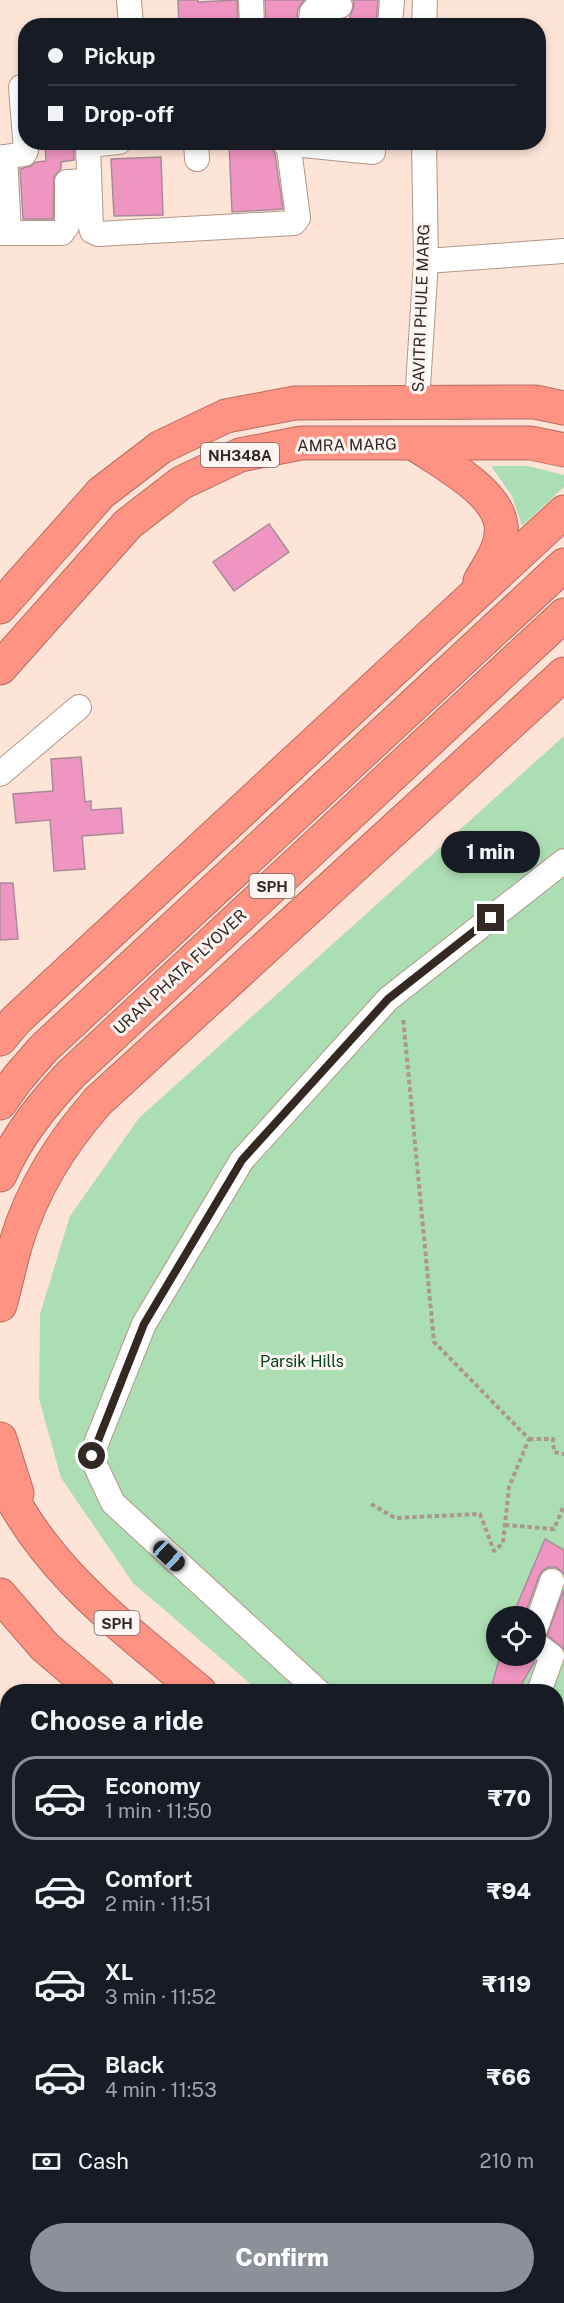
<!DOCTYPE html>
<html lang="en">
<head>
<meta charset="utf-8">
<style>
	:root { --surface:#171b24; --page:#242831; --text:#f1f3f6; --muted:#9ea1a6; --line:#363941; --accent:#8c9099 }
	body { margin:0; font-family:"Public Sans",sans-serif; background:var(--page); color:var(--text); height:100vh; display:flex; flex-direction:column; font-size:22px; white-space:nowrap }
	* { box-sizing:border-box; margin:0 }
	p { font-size:20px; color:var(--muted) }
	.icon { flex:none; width:33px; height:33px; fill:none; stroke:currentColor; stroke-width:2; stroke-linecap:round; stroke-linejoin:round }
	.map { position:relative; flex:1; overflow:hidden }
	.side { position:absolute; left:0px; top:1684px; width:564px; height:620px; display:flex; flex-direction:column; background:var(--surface); border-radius:24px 24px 0 0; box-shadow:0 3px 9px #0003 }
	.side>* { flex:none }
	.banner { position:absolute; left:18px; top:18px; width:528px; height:132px; border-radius:24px; box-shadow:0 3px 9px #0003; display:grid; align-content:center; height:132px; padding:0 30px; background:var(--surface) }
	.buttons { position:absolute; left:486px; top:1606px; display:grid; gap:12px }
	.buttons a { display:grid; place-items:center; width:60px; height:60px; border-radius:50%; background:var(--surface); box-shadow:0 3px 9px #0003; font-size:30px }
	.end { position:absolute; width:27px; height:27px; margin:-14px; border:8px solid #342822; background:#fff; box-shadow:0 0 0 3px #fff }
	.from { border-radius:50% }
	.bubble { position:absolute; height:42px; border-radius:21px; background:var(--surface); box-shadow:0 3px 9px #0003; font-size:20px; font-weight:800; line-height:42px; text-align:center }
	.car { position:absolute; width:18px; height:36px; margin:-18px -9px; border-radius:8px; box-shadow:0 0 4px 2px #0007; background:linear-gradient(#222 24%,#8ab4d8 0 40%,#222 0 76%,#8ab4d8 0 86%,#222 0) }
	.banner b { display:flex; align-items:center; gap:21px; height:57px; font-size:22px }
	.banner b+b { border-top:2px solid var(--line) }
	.banner i { width:15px; height:15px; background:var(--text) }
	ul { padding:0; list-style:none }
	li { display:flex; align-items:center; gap:18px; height:84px; margin:0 12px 9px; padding:0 18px; border:3px solid transparent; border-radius:24px }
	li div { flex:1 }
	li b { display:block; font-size:22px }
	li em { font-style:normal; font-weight:800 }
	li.active { border-color:var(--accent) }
	li>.icon { width:54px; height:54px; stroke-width:1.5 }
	h2 { padding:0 30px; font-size:27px; line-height:72px }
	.pay { display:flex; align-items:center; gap:15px; height:66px; padding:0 30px; font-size:22px }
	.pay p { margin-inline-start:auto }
	.action { display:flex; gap:12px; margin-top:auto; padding:12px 30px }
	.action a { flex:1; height:69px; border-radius:36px; background:var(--accent); color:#fff; font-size:24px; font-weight:800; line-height:69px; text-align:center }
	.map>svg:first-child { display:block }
	.green { fill:#acdeb4; fill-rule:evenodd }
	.building { fill:#ef95c1; stroke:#a98a98; stroke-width:1.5 }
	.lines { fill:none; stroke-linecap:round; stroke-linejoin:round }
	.minor-casing { stroke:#b39586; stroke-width:26 }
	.highway-casing { stroke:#b76d61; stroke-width:35 }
	.path { stroke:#ab978c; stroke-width:4; stroke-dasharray:4.5 3; stroke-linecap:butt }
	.minor { stroke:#fff; stroke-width:24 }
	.highway { stroke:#fe9283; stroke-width:33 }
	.route { stroke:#342822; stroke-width:8 }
	.labels { text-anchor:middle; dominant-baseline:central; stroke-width:6; stroke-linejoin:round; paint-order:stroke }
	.shield { fill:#fcf5f2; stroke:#706660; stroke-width:1.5 }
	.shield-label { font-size:15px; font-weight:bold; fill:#342822 }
	.street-label { font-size:16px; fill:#342822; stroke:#fcf5f2 }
	.park-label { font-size:16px; fill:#044219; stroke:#fcf5f2 }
</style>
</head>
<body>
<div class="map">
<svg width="564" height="2303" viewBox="0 0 564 2303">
	<rect width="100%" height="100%" fill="#fee4d7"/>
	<g class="green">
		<polygon points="491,466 528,466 564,475 564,487 522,526 512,496"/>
		<path d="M564 736V2303H542L544 2297 556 2296 559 2155 556 2135V1692H260L133 1583 61 1478 39 1399 40 1314 70 1216 139 1118ZM496 1617H536V1656H496Z"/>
		<polygon points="7,1847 8,2180 0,2182 0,1849"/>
		<polygon points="7,2278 8,2296 382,2297 380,2303 0,2303 0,2282"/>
	</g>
	<g class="building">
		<polygon points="178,0 198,0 198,2 237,0 238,26 179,26"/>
		<polygon points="265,0 304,0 298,9 296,26 266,26"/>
		<polygon points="353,0 378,0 376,26 350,26 350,16 354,6"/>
		<polygon points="45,142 74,142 74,160 61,162 61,169 54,176 53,219 23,219 20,169 31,166 36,162 46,161"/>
		<polygon points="229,142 247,142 247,148 271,147 275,154 283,209 232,212"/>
		<polygon points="161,157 163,215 114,216 111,159"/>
		<polygon points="269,524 289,552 234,591 213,562"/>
		<polygon points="81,757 85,802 91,801 91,810 121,808 123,833 82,836 85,869 54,871 50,820 16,823 13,794 53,791 51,759"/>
		<polygon points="0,883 13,883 18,939 0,940"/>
		<polygon points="545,1539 564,1550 564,1574 556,1567 549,1567 543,1570 539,1576 524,1617 512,1617"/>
		<polygon points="564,1590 564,1649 547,1635"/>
		<polygon points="500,1656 528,1656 535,1661 517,1692 490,1692"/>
	</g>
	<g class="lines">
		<g class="minor-casing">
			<g id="minor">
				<polyline points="129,0 131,26"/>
				<polyline points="251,0 252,26"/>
				<polyline points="310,26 312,12 317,7 340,6"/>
				<polyline points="390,26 392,0"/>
				<polyline points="424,26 425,0"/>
				<polyline points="119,142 88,145 91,227 92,231 98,234 294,223 298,218 297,210 289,149 284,142"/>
				<polyline points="196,142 197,159"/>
				<polyline points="301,142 303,145 373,152"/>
				<polyline points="5,157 9,233"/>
				<polyline points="0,158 24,154 26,151 21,87"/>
				<polyline points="0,233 62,233 67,226 67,182 88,181"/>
				<polyline points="426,261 564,251"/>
				<polyline points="417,402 426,261 424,142"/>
				<polyline points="0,774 79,707"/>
				<polyline points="536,1627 552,1581"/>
				<polyline points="536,1644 552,1656 539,1692"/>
				<polyline points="319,1692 113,1503 91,1456 144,1324 242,1160 388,999 564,861"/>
				<polyline points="556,1764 564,1765"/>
				<polyline points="556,1801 564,1797"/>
			</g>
		</g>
		<g class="highway-casing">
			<g id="highway">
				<path d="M415 444C441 462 497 491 501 525 504 544 489 566 480 581"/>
				<polyline points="0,607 101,493 161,447 226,416 295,403 535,402 564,408"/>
				<polyline points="0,668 128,524 181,483 240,455 301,443 531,443 564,450"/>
				<polyline points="0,1039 16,1020 564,512"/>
				<polyline points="0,1103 17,1079 44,1048 564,565"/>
				<path d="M0 1175C17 1136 43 1104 71 1074L564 615"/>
				<path d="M0 1305C6 1284 10 1263 16 1243 32 1189 61 1143 98 1101L564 674"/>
				<polyline points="0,1439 17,1493"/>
				<path d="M0 1474C41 1568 124 1628 200 1692"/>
				<polyline points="0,1595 45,1647 98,1692"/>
				<polyline points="436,2303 437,2296"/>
				<polyline points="503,2303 505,2296"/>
			</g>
		</g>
		<g class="path">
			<polyline points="529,1439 553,1439 554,1452 564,1454"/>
			<polyline points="371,1504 395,1518 480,1514 494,1551 503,1543 509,1487 529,1439 434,1342 403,1017"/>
			<polyline points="505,1525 554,1529 564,1505"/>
			<polyline points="0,1799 8,1802"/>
			<polyline points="0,1942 8,1945"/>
			<polyline points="556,2109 564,2102"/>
			<polyline points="0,2155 8,2155"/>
			<polyline points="556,2266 560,2289 559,2303"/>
			<polyline points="256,2296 258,2303"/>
			<polyline points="272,2303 281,2296"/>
		</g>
		<use href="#minor" class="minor"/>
		<use href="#highway" class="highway"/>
	</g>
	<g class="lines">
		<polyline class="route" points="92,1456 144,1324 242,1160 388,999 491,918"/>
	</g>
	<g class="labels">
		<g class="shield">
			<rect x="201" y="443" width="78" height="24" rx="4.5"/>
			<rect x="249.5" y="874" width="45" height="24" rx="4.5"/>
			<rect x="94.5" y="1611" width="45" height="24" rx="4.5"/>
		</g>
		<g class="shield-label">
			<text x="240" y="455">NH348A</text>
			<text x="272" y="886">SPH</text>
			<text x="117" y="1623">SPH</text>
		</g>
		<g class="street-label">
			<text transform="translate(421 308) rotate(-88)">SAVITRI PHULE MARG</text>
			<text transform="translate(347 445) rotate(-1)">AMRA MARG</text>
			<text transform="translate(180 972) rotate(-43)">URAN PHATA FLYOVER</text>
		</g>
		<g class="park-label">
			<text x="302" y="1361">Parsik Hills</text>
		</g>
	</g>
</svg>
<div class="buttons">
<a><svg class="icon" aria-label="locate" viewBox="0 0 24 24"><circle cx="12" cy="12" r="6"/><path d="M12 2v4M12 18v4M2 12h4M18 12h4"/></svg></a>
</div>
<i class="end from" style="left:92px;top:1456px"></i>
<i class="end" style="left:491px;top:918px"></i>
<div class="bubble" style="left:441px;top:831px;width:99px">1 min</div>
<i class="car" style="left:169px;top:1556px;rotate:133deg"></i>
<div class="banner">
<b><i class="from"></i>Pickup</b>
<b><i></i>Drop-off</b>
</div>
<section class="side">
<h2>Choose a ride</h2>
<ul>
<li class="active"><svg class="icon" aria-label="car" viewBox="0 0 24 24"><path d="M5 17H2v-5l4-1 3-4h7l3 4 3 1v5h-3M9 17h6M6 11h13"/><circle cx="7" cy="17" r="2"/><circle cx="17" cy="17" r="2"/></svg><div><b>Economy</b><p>1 min · 11:50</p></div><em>₹70</em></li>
<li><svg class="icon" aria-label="car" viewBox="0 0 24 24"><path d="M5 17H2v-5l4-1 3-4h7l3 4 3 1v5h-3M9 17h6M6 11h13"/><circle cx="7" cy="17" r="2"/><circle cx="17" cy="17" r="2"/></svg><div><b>Comfort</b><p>2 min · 11:51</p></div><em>₹94</em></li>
<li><svg class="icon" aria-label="car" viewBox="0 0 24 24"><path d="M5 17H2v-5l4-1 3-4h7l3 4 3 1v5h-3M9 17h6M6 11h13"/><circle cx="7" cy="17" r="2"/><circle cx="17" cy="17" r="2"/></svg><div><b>XL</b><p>3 min · 11:52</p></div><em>₹119</em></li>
<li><svg class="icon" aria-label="car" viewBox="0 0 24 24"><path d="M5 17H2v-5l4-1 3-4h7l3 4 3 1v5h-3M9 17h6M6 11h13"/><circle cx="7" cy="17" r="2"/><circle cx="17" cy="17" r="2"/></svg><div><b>Black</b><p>4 min · 11:53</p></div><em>₹66</em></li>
</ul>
<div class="pay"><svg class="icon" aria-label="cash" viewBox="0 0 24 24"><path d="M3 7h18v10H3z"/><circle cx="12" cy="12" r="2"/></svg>Cash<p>210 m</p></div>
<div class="action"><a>Confirm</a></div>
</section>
</div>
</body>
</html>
